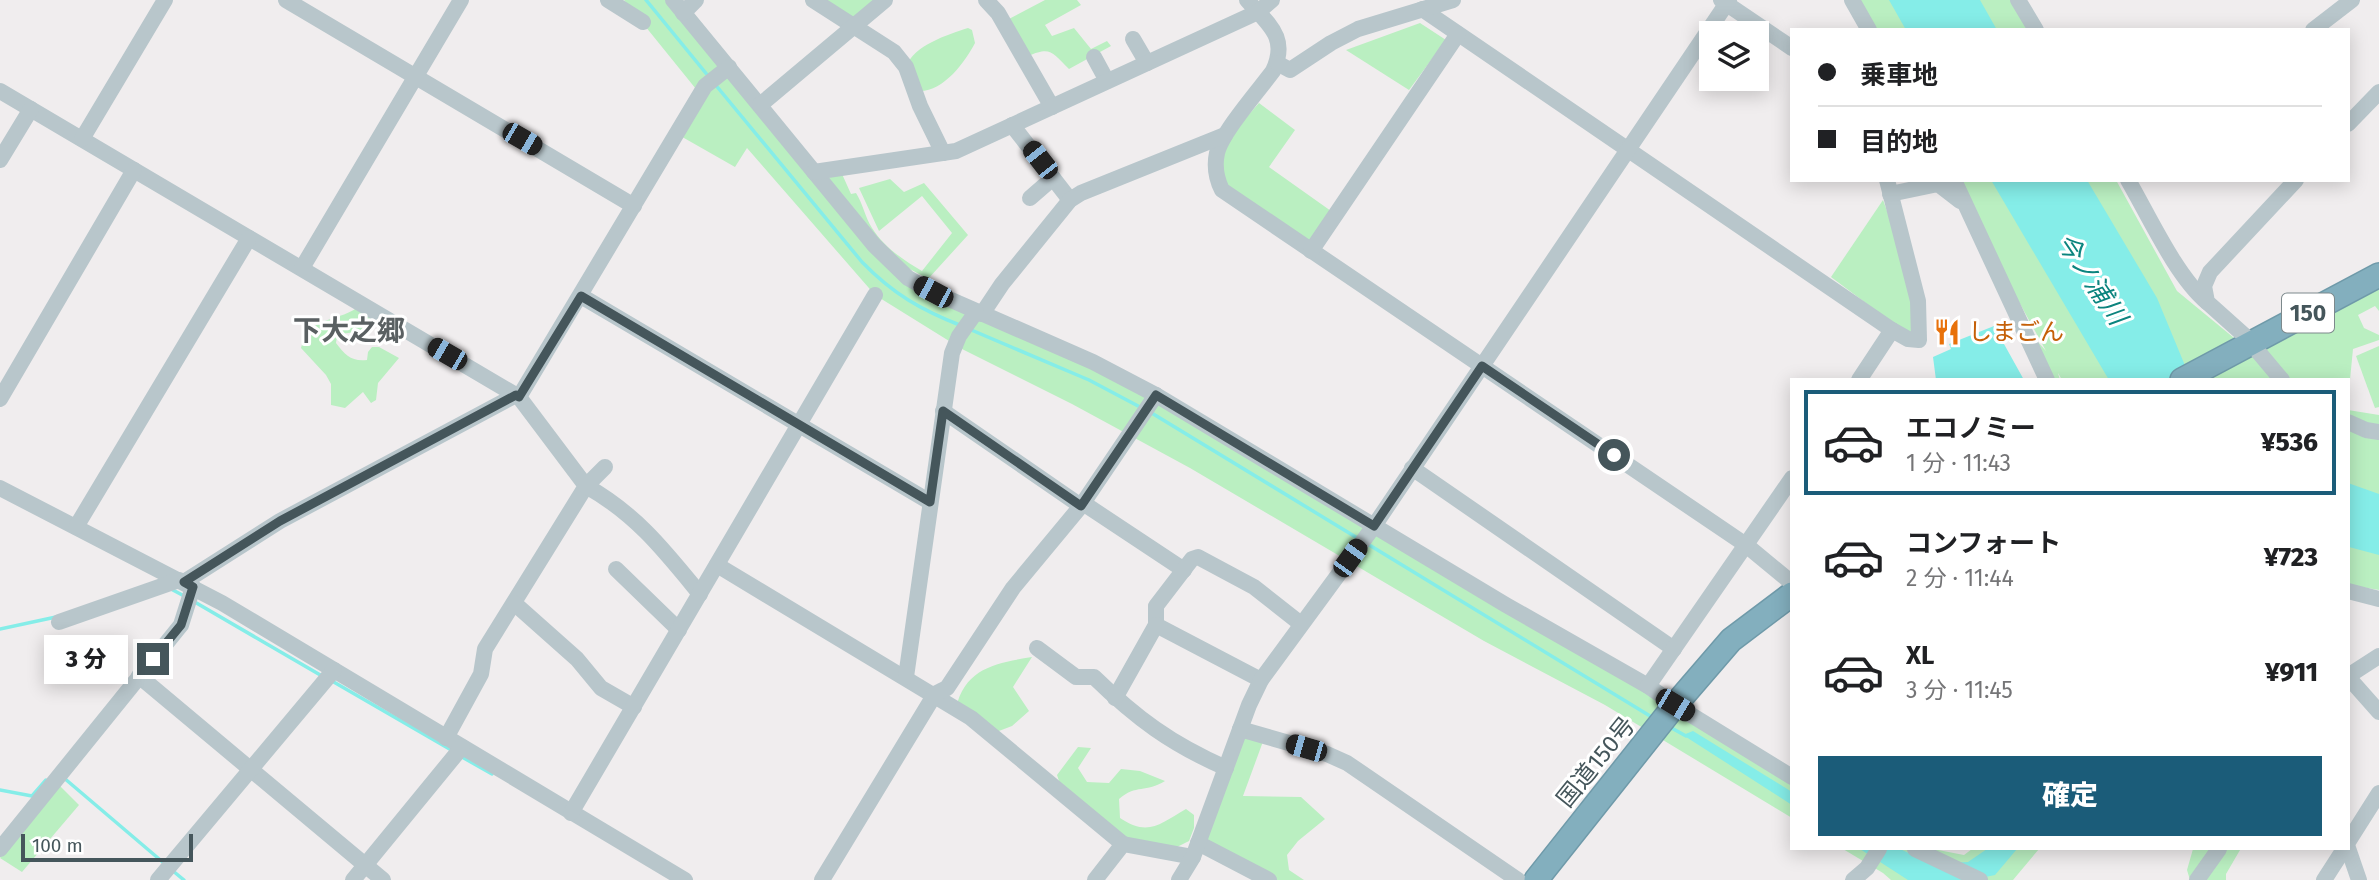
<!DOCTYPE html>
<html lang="ja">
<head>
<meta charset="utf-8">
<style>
	:root { --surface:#fff; --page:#f6f6f6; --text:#202124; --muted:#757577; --line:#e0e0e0; --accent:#1b5c79 }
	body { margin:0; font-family:"Fira Sans","Noto Sans JP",sans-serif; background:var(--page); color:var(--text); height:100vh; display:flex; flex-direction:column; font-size:26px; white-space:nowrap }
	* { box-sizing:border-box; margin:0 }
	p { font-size:23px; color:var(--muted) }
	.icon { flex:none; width:38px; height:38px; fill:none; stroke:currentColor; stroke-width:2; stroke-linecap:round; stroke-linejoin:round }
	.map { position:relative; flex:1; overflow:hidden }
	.details { position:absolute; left:1790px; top:378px; width:560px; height:472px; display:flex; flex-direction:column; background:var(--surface); border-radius:0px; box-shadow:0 4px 18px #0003 }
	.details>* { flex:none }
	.banner { position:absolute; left:1790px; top:28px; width:560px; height:154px; border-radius:0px; box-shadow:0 4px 18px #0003; display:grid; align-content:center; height:154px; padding:0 28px; background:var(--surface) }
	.buttons { position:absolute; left:1699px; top:21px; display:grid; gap:14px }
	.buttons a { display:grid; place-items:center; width:70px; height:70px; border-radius:0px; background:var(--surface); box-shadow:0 4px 18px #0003; font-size:35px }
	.scale { position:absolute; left:21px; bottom:18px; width:172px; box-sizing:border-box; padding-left:7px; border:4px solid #45565b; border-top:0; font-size:19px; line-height:24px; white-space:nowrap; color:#45565b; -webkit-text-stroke:5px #fff; paint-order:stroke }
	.end { position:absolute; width:32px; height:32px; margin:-16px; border:9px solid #45565b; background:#fff; box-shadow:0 0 0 4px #fff }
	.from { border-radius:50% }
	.bubble { position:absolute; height:49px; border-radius:0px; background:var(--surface); box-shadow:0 4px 18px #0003; font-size:23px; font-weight:800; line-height:49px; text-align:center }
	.car { position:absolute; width:21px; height:42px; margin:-21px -10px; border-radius:9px; box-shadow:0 0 5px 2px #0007; background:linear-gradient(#222 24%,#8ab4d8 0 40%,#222 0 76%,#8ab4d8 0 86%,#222 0) }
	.banner b { display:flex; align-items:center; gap:24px; height:66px; font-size:26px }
	.banner b+b { border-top:2px solid var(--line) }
	.banner i { width:18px; height:18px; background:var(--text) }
	ul { padding:12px 0 0; list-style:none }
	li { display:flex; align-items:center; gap:21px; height:105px; margin:0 14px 10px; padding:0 14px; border:4px solid transparent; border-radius:0px }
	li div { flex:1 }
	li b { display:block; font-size:26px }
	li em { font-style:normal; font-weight:800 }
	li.active { border-color:var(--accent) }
	li>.icon { width:63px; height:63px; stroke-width:1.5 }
	.primary-button { display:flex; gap:14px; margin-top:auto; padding:14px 28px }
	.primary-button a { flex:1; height:80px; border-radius:0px; background:var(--accent); color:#fff; font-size:28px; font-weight:800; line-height:80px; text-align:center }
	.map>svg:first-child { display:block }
	.green { fill:#baefc1 }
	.water { fill:#85ede8 }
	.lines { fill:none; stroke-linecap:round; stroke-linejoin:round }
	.stream { stroke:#85ede8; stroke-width:3.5 }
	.highway-casing { stroke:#6f9aa9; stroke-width:26 }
	.minor { stroke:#b8c6cb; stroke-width:16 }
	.highway { stroke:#83afbe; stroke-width:23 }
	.route { stroke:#45565b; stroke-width:9 }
	.labels { text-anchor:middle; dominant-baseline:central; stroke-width:6; stroke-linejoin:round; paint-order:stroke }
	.shield { fill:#fff; stroke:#7d898c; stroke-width:2 }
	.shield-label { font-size:23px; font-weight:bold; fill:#45565b }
	.food-label { font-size:24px; fill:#c56008; stroke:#fff; text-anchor:start }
	.street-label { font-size:24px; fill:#45565b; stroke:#fff }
	.water-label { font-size:26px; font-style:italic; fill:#0b847e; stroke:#fff }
	.quarter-label { font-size:28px; font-weight:bold; fill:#5a6062; stroke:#fff }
</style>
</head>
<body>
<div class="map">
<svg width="2379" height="880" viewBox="0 0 2379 880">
	<rect width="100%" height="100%" fill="#f0edee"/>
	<g class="green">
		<path d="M624 0H673L827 178 842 174 851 194 856 193C863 204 865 217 872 228 884 247 903 260 922 271L952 233 922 196 879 231 859 188 890 179 904 192 924 183 968 235 928 279 899 263 913 281 1124 383 1792 777V818L1605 705 1484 641 1190 468 1072 404 962 349 875 295 747 148 735 167 677 134 700 94Z"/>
		<polygon points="817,0 881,0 853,26"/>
		<path d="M1045 0H1077L1081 5 1045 25 1052 36 1074 28 1091 49 1107 41 1111 46 1069 69C1052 52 1051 46 1028 56L1007 20Z"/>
		<polygon points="1851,0 2016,0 2033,30 1867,30"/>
		<polygon points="1420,23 1446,40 1409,90 1346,50"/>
		<path d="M968 28 972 30 975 43C965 62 944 91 920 91L906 67C914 45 947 35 968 28Z"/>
		<polygon points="1259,103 1295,130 1269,167 1331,211 1307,248 1222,190 1216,158 1227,139"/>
		<polygon points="1952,180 2116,180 2177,291 2262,361 2259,355 2267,348 2379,289 2379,311 2375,306 2358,315 2364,328 2379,335 2379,340 2353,349 2349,390 2348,380 2062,380 2058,373 2060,380 2046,380 2021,323 2046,351"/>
		<polygon points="1883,200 1914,285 1914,339 1831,277"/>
		<path d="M362 304 372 310V329C361 335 349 330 337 336L336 343C345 355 352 362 367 360L368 352 372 347H379L399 358 378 383 376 400 371 403 363 392 345 408 331 405V384L326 375 301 348C310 313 339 324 362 304Z"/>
		<polygon points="2379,346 2379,407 2375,408 2356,356"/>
		<polygon points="2348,410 2379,415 2379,590 2349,585"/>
		<path d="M1032 657 1013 687 1029 711 1012 726 991 734 956 708C965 668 996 663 1032 657Z"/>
		<polygon points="1240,729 1265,736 1243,796 1301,797 1325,819 1298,841 1287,855 1289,870 1304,880 1269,880 1200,838"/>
		<path d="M1078 747 1091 748 1078 768 1087 782 1109 783 1121 769 1140 771 1165 781C1146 793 1136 784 1119 799L1120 818C1148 837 1160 824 1186 809L1194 815V828L1189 841 1165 853 1123 844 1063 793 1057 775Z"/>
		<polygon points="55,781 79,805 22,872 0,858"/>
		<polygon points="1843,849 1933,849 1964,855 1972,849 2039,849 2013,880 1891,880 1883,873"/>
		<polygon points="2193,849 2238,849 2240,850 2226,874 2226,880 2190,880 2187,870"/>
	</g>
	<g class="water">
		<polygon points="1889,0 1980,0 1997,30 1906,30"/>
		<polygon points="1991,180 2087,180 2157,298 2191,380 2109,380"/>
		<polygon points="1994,326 2024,380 1936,380 1933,357 1951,349 1949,344"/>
		<polygon points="2348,483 2379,494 2379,555 2349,547"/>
		<polygon points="1693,731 1792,792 1792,805 1683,735"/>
		<polygon points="1860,849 1900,849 1932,864 1968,862 1987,849 2017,849 1995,875 1971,880 1908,880"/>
	</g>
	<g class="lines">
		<g class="stream">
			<polyline points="646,0 709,77"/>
			<path d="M714 83 862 262C893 294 921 310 962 326"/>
			<polyline points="969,329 1089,380 1140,407"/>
			<polyline points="1150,412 1359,539"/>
			<polyline points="1366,543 1655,719"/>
			<polyline points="171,589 186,597"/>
			<polyline points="193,601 322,676"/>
			<polyline points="0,629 56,617"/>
			<polyline points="332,681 453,751"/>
			<polyline points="1668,726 1686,736"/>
			<polyline points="462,757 492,774"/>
			<polyline points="64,778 165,864"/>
			<polyline points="0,790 32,796 46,780"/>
			<polyline points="173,871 184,880"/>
		</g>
		<g class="highway-casing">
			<g id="highway">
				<polyline points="2182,380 2379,275"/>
				<polyline points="1536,880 1675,705 1731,640 1792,594"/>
			</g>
		</g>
		<g class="minor">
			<polyline points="286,0 634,206"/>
			<polyline points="608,0 643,22"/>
			<polyline points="673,0 874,245 908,278 933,292 1093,362 1156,395 1506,605 1648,686 1675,705 1792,777"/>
			<polyline points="813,0 894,52 906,67 920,106 943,153"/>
			<polyline points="986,0 998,13 1052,107"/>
			<path d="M1247 0C1268 24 1289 37 1273 71 1259 90 1222 132 1217 153 1214 167 1216 178 1222 190L1746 545 1792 583"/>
			<polyline points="1721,0 1792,48"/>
			<polyline points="1852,0 1869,30"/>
			<polyline points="2018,0 2036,30"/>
			<polyline points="1422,9 1892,330 1908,339 1919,340 1918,301 1887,180"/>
			<polyline points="683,13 696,0"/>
			<polyline points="2313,30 2352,0"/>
			<polyline points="1133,39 1147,63"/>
			<polyline points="1094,57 1107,81"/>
			<polyline points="1277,63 1290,70 1331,43 1358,29 1453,0"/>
			<polyline points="0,91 519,397 586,486 485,649 481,674 446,738"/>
			<polyline points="760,105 885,0"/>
			<polyline points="2348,124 2379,92"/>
			<polyline points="1012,125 1070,200"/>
			<polyline points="82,139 165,0"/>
			<polyline points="0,160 31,109"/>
			<polyline points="814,172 956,151 1258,12 1272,0"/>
			<polyline points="1954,180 2047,380"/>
			<path d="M2128 180C2149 216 2176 276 2207 302"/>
			<polyline points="1890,194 1938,184 1960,201"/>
			<polyline points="1030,198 1053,178"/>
			<polyline points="1311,251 1458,34"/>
			<polyline points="302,268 461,0"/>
			<polyline points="581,296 930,502"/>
			<polyline points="982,314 1002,284 1070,200 1081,193 1225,135"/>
			<polyline points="1859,380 1892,330"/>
			<polyline points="2282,380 2245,336 2207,302 2204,286 2210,272 2296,180"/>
			<polyline points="519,397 705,86 729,67"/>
			<polyline points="0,399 134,170"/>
			<polyline points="943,411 1081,506"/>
			<polyline points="2348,422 2366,430 2379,432"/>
			<path d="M605 467 586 486C636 514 664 550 700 594"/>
			<polyline points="1412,468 1674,649"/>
			<polyline points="0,488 222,603 685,880"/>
			<polyline points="1083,503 1184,570"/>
			<polyline points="76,527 249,238"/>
			<polyline points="717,565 971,718 1123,844"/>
			<polyline points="616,569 679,630"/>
			<polyline points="184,582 280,521 516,395"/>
			<polyline points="2348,591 2379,599"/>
			<polyline points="514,603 577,659 601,688 634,707"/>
			<polyline points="59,622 179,580"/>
			<polyline points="1156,625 1156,606 1192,559 1198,557 1254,587 1301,624"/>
			<path d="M1037 648 1076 677H1094C1136 718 1171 744 1226 768"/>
			<polyline points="139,676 383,880"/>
			<polyline points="2348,676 2379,656"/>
			<polyline points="906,677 952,353 959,336 976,312"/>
			<polyline points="2348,677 2379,712"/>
			<polyline points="1648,686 1792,478"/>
			<polyline points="1115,698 1156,625 1261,680"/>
			<polyline points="1240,729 1327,754 1347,763 1518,880"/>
			<polyline points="571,813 875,295"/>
			<polyline points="2348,842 2379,793"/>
			<polyline points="1198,843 1269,880"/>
			<polyline points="2348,848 2359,880"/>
			<polyline points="0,849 181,625 193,587"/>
			<polyline points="1915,849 1980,880"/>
			<polyline points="158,880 334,670"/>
			<polyline points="353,880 462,747"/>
			<polyline points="822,880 935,694 947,688 1013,588 1081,506 1156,395"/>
			<polyline points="1095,880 1123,844 1193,857"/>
			<polyline points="1179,880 1193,857 1249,705 1261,680 1374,526 1729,0"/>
			<polyline points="1853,880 1867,868 1879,849"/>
			<polyline points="2197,880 2219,849"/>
			<polyline points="2324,880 2344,849"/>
		</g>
		<use href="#highway" class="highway"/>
	</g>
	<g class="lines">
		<polyline class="route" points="153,659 181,625 193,587 184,582 280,521 516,395 519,397 581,296 930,502 943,411 1081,506 1156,395 1374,526 1482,366 1614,455"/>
	</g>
	<defs>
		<g id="restaurant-bare" transform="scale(2.1)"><path d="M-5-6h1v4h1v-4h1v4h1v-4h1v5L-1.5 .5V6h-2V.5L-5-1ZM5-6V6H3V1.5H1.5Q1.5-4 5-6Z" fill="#e8710a" stroke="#fff" stroke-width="2.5" paint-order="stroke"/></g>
	</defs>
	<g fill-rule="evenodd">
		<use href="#restaurant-bare" x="1947" y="332"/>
	</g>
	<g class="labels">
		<rect class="shield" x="2282" y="293.5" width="52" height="39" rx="5"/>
		<g class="shield-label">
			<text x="2308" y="313">150</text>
		</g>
		<g class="food-label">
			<text x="1968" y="332">しまごん</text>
		</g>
		<g class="street-label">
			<text transform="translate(1596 762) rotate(-51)">国道150号</text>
		</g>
		<g class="water-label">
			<text transform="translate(2091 279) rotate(56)">今ノ浦川</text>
		</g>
		<g class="quarter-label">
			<text x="349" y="330">下大之郷</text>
		</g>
	</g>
</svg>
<div class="buttons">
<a><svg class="icon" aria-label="layers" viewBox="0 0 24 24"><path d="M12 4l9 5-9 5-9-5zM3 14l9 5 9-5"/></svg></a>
</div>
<div class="scale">100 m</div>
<i class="end from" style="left:1614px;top:455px"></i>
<i class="end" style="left:153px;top:659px"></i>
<div class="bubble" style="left:44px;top:635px;width:84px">3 分</div>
<i class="car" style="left:522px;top:139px;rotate:120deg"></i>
<i class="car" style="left:1040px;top:160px;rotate:322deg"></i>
<i class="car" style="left:933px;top:292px;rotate:298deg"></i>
<i class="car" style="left:447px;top:354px;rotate:300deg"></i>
<i class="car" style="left:1350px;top:558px;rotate:36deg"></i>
<i class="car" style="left:1675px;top:705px;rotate:121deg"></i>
<i class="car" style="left:1306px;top:748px;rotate:286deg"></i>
<div class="banner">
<b><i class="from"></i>乗車地</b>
<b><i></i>目的地</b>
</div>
<section class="details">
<ul>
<li class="active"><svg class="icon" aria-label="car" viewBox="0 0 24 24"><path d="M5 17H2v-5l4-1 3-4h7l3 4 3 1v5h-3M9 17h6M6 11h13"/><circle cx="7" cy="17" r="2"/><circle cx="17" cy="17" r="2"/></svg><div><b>エコノミー</b><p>1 分 · 11:43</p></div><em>¥536</em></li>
<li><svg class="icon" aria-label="car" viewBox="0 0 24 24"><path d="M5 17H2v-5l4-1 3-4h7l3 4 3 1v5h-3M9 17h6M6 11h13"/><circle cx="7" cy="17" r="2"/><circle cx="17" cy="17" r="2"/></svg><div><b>コンフォート</b><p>2 分 · 11:44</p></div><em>¥723</em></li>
<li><svg class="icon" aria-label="car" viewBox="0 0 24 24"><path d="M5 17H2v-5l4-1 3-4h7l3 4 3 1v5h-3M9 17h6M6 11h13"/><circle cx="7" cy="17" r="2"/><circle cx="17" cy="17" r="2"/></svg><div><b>XL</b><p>3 分 · 11:45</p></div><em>¥911</em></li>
</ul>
<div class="primary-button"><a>確定</a></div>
</section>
</div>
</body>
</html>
